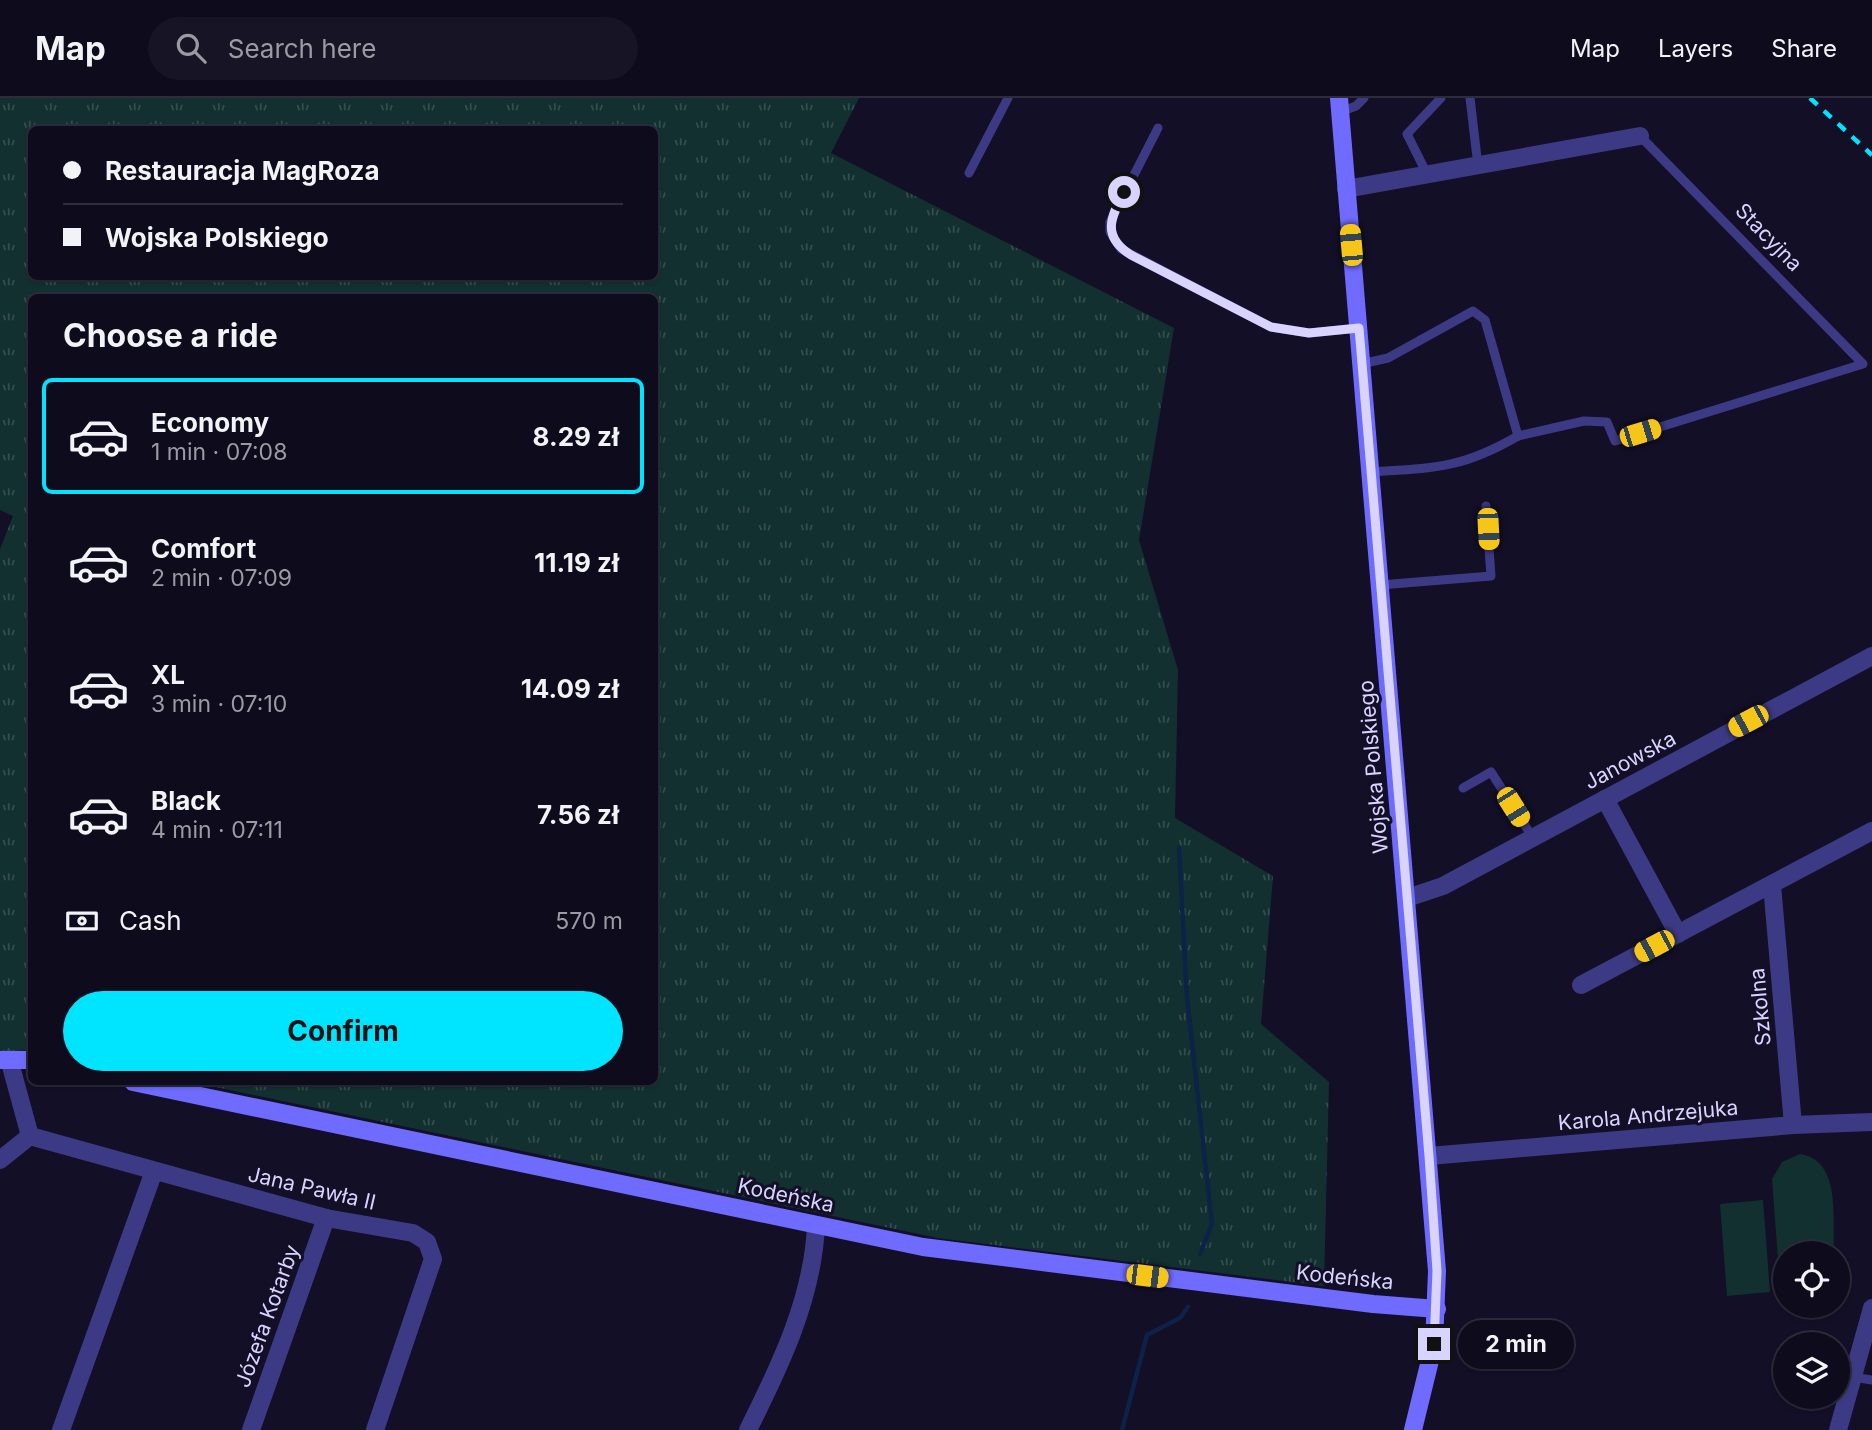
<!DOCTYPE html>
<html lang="en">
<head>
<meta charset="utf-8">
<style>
	:root { --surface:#0e0b1c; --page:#171425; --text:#f1f3f6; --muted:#9b9ba3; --line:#2e2b3b; --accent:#00e5ff }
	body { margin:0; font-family:Inter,sans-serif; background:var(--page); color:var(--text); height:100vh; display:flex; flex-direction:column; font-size:26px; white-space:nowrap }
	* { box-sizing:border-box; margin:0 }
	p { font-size:23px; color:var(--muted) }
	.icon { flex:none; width:38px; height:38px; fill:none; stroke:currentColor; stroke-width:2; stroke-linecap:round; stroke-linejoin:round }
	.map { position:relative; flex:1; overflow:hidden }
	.details { position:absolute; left:28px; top:196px; width:630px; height:791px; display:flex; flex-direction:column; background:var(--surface); border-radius:10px; box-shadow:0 2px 5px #0004,0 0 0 2px var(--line) }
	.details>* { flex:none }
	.guide { position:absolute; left:28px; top:28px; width:630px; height:154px; border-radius:10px; box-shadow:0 2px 5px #0004,0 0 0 2px var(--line); display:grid; align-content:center; height:154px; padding:0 35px; background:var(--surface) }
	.fabs { position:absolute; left:1773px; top:1143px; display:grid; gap:14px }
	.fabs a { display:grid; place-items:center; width:77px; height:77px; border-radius:50%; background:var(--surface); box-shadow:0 2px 5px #0004,0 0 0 2px var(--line); font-size:35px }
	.end { position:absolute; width:32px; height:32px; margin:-16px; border:9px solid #d9d4ff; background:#111; box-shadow:0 0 0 4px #111 }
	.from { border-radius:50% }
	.bubble { position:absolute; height:49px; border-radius:24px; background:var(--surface); box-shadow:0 2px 5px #0004,0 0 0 2px var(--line); font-size:23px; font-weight:700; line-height:49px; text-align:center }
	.car { position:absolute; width:21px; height:42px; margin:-21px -10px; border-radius:9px; box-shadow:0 0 5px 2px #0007; background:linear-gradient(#f5c518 24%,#345 0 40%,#f5c518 0 76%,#345 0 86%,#f5c518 0) }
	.guide b { display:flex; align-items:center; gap:24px; height:66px; font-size:26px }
	.guide b+b { border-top:2px solid var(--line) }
	.guide i { width:18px; height:18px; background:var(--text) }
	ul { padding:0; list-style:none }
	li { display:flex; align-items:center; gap:21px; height:116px; margin:0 14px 10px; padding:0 21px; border:4px solid transparent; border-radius:10px }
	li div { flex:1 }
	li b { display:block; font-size:26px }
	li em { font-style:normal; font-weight:700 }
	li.current { border-color:var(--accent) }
	li>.icon { width:63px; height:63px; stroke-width:1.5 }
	h2 { padding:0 35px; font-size:32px; line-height:84px }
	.pay { display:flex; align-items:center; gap:18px; height:77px; padding:0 35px; font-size:26px }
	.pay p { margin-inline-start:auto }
	.action { display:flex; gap:14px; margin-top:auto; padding:14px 35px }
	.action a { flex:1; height:80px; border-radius:42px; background:var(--accent); color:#111; font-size:28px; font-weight:700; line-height:80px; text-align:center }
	header { display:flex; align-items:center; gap:42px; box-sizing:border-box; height:98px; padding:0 35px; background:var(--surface); border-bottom:2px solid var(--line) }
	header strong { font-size:33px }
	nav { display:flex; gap:38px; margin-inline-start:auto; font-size:24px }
	.search { width:490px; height:63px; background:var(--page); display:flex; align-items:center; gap:18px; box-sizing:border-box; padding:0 24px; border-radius:38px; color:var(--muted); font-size:26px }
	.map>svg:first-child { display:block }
	.grass { fill:url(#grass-tufts); fill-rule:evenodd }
	.pitch { fill:#12302f }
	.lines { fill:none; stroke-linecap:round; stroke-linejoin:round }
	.stream { stroke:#0c2248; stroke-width:4.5 }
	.lane { stroke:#3d3a85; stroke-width:9 }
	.street { stroke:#3d3a85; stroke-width:18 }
	.secondary { stroke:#6f6bff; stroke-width:18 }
	.rail { stroke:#00e5ff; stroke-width:4.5; stroke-dasharray:10 9; stroke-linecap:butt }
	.route { stroke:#d9d4ff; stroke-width:9 }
	.labels { text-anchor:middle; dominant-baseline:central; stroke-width:6; stroke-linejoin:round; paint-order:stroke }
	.street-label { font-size:21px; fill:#d9d4ff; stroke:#130f26 }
</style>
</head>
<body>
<header>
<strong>Map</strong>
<div class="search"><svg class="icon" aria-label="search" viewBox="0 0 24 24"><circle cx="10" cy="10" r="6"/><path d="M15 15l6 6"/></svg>Search here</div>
<nav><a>Map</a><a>Layers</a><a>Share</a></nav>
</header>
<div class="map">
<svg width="1872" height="1332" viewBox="0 0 1872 1332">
	<defs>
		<pattern id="grass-tufts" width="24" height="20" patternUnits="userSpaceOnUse" patternTransform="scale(1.75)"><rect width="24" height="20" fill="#12302f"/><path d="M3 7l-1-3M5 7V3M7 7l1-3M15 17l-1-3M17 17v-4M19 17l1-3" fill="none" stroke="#344d4e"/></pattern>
	</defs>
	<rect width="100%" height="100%" fill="#130f26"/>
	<path class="grass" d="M0 0H859L831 55 1174 230 1139 442 1178 572 1175 720 1273 778 1261 926 1329 984 1324 1188 938 1140 192 984H654V200H32V952L0 954V451L13 418 0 412ZM32 32H654V178H32Z"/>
	<g class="pitch">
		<path d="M1800 1056C1842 1062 1832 1122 1834 1155H1785V1185L1779 1175 1772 1081 1782 1064Z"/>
		<polygon points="1763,1102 1770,1194 1727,1198 1720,1106"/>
	</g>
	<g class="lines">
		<g class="stream">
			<polyline points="1179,750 1187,900 1212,1126 1200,1156"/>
			<polyline points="1122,1332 1147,1237 1180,1220 1188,1209"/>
		</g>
		<g class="lane">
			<polyline points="1470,0 1478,68"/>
			<polyline points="1340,14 1356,8 1364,0"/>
			<polyline points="1158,30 1110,124 1110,134 1121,151 1271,229 1309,235 1359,230"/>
			<polyline points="969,75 1008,0"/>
			<polyline points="1427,76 1407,36 1441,0"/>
			<polyline points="1361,266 1388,260 1473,213 1485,222 1518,338 1584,323 1607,324 1615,343 1863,266 1640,38"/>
			<path d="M1371 374C1434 370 1461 371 1518 338"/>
			<polyline points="1380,487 1491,478 1486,408"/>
			<polyline points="1463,690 1491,674 1533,740"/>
			<polyline points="1853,1279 1872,1282"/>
		</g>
		<g class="street">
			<polyline points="1346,91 1640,38"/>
			<polyline points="1605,701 1678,836"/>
			<polyline points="1772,787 1793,1027"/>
			<polyline points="1407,800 1443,788 1872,558"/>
			<polyline points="1581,887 1872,733"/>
			<polyline points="9,961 30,1038"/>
			<polyline points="1429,1058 1793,1027 1872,1024"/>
			<polyline points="0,1062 30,1038 326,1120 413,1135 427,1144 433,1161 375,1332"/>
			<polyline points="61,1332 154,1073"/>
			<polyline points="251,1332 326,1120"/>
			<path d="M748 1332C780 1268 813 1200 816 1127"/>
			<polyline points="1838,1332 1872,1210"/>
		</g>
		<g class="secondary">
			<polyline points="1339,0 1437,1173 1434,1246 1413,1332"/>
			<polyline points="0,962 32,962"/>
			<polyline points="133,984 923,1149 1373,1206 1437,1211"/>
		</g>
		<polyline class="rail" points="1810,0 1872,57"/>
	</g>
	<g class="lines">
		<path class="route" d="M1124 94C1110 120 1102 139 1131 157L1271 229 1309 235 1359 230 1429 1058 1437 1173 1434 1246"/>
	</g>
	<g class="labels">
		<g class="street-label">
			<text transform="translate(1769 139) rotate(46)">Stacyjna</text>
			<text transform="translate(1630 662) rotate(-28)">Janowska</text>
			<text transform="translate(1373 669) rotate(-95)">Wojska Polskiego</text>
			<text transform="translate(1760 909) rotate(-95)">Szkolna</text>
			<text transform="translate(1648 1017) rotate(-5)">Karola Andrzejuka</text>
			<text transform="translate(312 1090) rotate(13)">Jana Pawła II</text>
			<text transform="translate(786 1097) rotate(12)">Kodeńska</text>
			<text transform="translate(1345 1179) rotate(6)">Kodeńska</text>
			<text transform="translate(267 1218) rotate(-70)">Józefa Kotarby</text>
		</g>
	</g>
</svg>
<div class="fabs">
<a><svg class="icon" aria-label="locate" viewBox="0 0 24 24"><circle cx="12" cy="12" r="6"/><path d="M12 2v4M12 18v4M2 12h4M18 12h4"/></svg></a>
<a><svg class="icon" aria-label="layers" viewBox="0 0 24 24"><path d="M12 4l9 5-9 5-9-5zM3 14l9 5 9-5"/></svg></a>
</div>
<i class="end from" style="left:1124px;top:94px"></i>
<i class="end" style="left:1434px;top:1246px"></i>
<div class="bubble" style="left:1458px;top:1222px;width:116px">2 min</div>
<i class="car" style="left:1351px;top:147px;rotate:355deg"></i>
<i class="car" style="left:1640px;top:335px;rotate:73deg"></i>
<i class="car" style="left:1488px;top:431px;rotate:177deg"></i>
<i class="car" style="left:1748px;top:623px;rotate:242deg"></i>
<i class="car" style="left:1513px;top:709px;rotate:148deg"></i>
<i class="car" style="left:1654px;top:848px;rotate:242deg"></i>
<i class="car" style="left:1147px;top:1178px;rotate:97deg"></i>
<div class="guide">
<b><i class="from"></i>Restauracja MagRoza</b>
<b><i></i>Wojska Polskiego</b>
</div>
<section class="details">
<h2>Choose a ride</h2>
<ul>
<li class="current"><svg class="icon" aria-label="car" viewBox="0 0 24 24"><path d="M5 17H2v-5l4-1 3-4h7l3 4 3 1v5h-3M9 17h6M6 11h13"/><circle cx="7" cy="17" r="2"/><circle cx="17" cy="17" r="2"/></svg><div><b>Economy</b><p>1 min · 07:08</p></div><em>8.29 zł</em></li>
<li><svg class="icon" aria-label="car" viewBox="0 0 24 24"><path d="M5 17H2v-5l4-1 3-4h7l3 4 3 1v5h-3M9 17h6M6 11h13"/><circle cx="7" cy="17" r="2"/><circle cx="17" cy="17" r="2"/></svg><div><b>Comfort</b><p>2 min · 07:09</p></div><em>11.19 zł</em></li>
<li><svg class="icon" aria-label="car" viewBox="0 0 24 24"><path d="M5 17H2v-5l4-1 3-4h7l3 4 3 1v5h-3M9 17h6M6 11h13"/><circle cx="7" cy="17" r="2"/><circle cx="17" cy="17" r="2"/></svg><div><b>XL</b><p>3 min · 07:10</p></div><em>14.09 zł</em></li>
<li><svg class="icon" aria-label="car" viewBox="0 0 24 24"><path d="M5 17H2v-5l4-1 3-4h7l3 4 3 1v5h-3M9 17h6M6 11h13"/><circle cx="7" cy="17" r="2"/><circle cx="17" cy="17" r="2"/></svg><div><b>Black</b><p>4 min · 07:11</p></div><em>7.56 zł</em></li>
</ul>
<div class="pay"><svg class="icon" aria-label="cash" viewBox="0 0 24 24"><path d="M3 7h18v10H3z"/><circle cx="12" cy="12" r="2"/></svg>Cash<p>570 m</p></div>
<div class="action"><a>Confirm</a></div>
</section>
</div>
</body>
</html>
